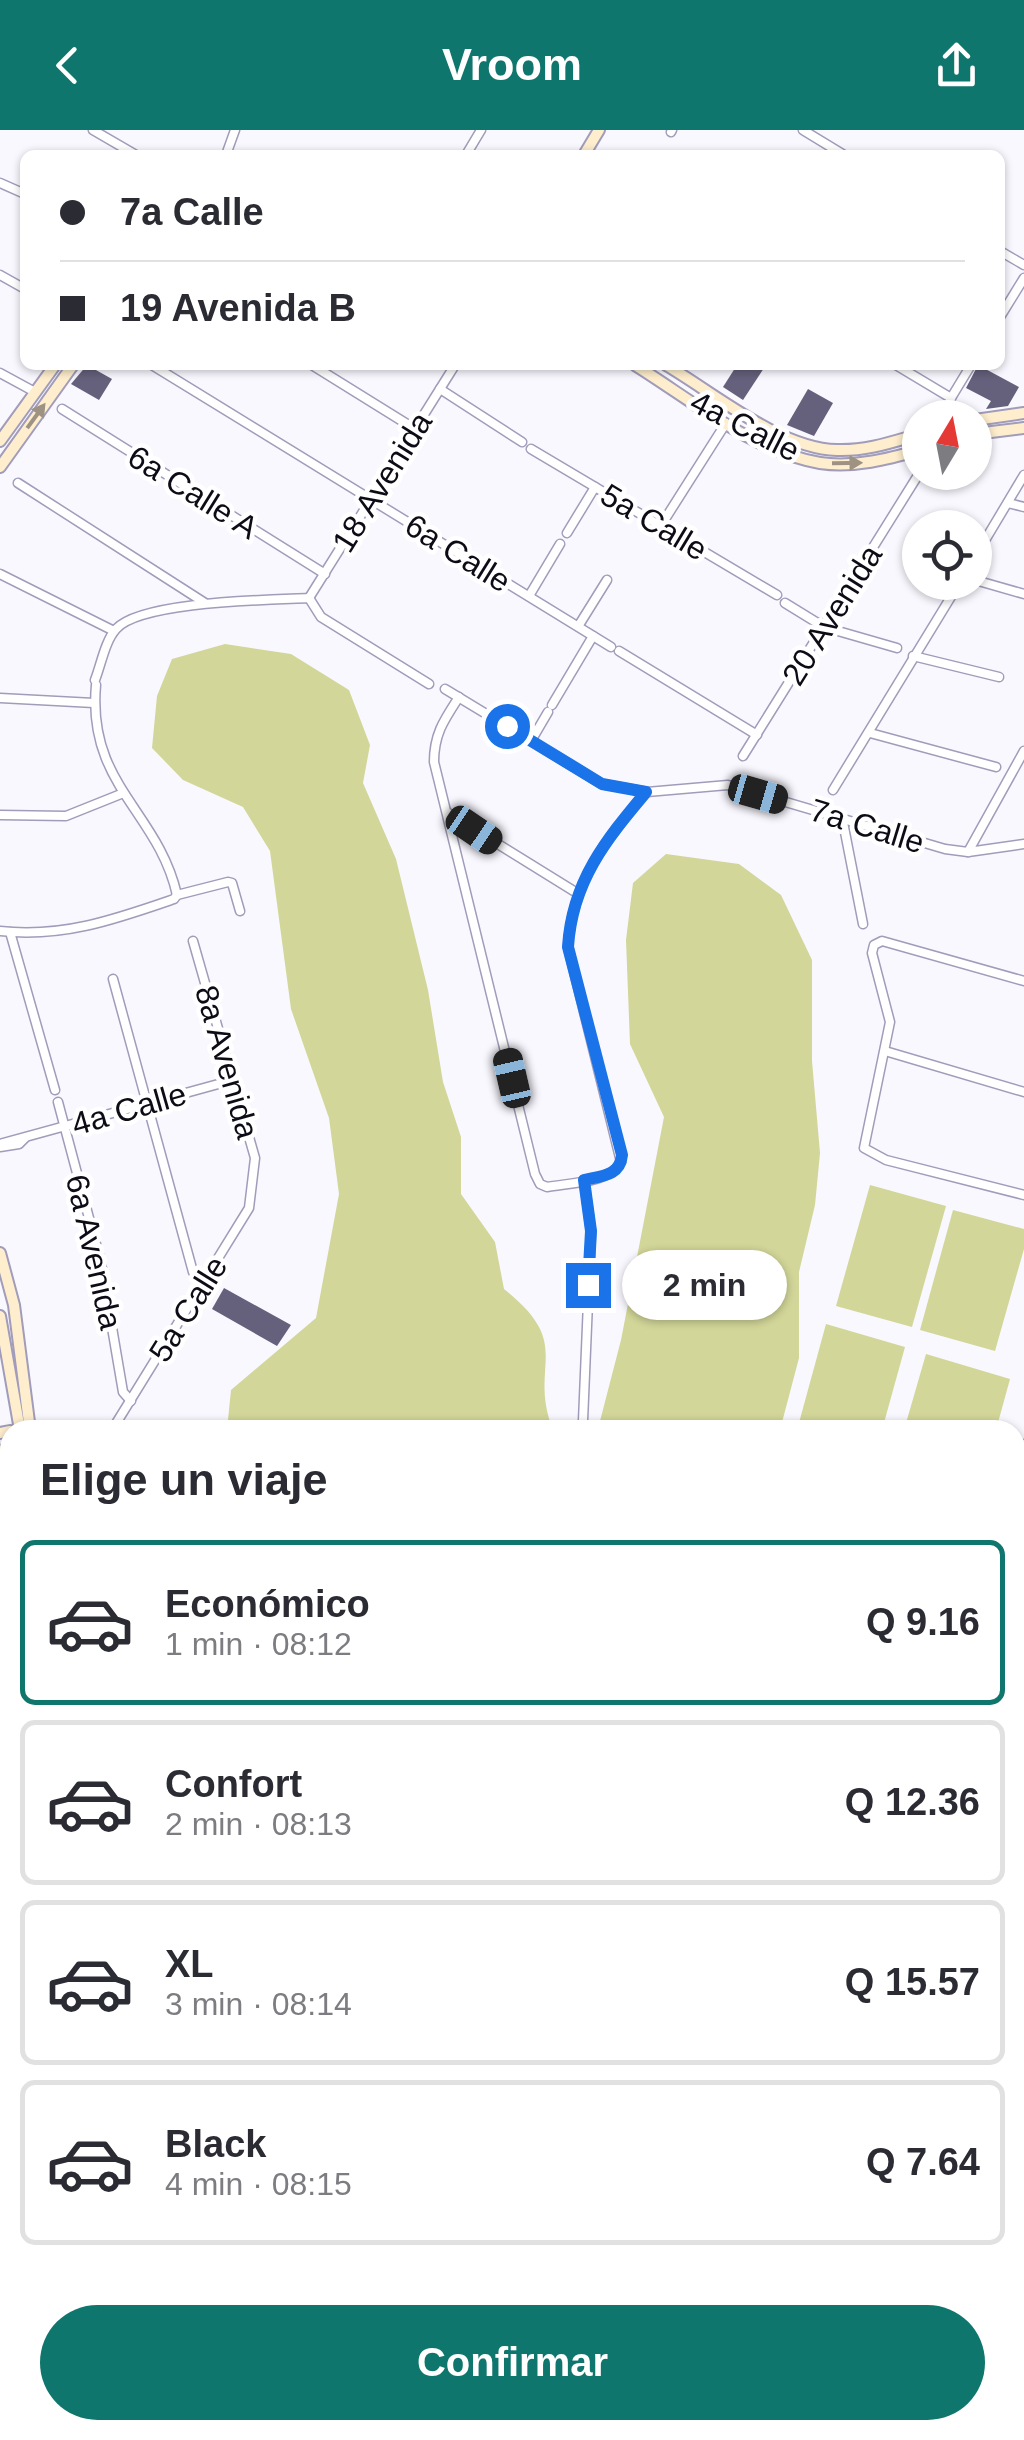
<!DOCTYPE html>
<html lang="es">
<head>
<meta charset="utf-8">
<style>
	:root { --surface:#fff; --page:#f2f2f3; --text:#2b2b33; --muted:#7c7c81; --line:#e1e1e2; --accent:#0f766e }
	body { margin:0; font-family:Helvetica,sans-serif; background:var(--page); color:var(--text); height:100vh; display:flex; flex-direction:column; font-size:38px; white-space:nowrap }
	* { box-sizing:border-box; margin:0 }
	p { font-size:32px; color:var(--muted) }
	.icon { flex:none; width:55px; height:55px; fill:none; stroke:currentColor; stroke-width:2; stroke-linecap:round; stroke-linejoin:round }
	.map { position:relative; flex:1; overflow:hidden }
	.details { position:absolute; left:0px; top:1290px; width:1025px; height:1020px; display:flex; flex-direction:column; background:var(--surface); border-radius:30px 30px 0 0; box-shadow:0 2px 8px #0004 }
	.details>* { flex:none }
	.banner { position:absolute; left:20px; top:20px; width:985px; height:220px; border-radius:15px; box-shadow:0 2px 8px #0004; display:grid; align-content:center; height:220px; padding:0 40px; background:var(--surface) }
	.needle { width:65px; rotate:10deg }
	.fabs { position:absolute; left:902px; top:270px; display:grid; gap:20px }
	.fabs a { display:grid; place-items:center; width:90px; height:90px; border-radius:50%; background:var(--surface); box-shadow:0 2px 8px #0004; font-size:50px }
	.end { position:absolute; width:45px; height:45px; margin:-22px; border:12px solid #1a73e8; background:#fff; box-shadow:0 0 0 5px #fff }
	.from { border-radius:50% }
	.bubble { position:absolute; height:70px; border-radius:35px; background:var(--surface); box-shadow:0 2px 8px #0004; font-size:32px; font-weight:700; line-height:70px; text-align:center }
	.car { position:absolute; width:30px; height:60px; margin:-30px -15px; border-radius:12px; box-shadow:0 0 8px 2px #0007; background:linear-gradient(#222 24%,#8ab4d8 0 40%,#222 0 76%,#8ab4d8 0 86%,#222 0) }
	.banner b { display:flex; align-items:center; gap:35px; height:95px; font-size:38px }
	.banner b+b { border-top:2px solid var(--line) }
	.banner i { width:25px; height:25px; background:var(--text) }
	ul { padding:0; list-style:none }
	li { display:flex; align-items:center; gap:30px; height:165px; margin:0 20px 15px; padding:0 20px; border:5px solid var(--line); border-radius:15px }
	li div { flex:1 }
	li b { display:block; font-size:38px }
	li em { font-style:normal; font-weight:700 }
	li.current { border-color:var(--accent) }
	li>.icon { width:90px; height:90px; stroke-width:1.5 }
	h2 { padding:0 40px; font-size:45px; line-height:120px }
	.cta { display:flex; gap:20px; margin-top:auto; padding:20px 40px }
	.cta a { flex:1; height:115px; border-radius:60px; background:var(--accent); color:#fff; font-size:40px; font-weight:700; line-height:115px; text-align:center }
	header { display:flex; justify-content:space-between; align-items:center; height:130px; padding:0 40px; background:var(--accent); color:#fff; font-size:45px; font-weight:700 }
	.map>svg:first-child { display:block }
	.green { fill:#d2d698 }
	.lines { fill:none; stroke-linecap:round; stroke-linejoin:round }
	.stream { stroke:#c4e4f9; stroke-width:2.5 }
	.river { stroke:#c4e4f9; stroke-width:15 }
	.building { fill:#65607b }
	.street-casing { stroke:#a19cba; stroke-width:11 }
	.secondary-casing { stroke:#a19cba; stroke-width:14 }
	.street { stroke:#fff; stroke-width:8 }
	.secondary { stroke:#feeecd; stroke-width:10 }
	.oneway { fill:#9e9383 }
	.route { stroke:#1a73e8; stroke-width:12 }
	.labels { text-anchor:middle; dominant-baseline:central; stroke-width:9; stroke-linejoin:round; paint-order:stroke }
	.street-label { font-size:32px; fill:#0d0b15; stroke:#fff }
</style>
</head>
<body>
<header><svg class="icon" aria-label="back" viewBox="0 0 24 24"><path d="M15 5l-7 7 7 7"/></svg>Vroom<svg class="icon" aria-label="share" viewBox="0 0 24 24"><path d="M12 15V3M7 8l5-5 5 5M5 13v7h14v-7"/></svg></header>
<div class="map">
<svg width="1024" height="2310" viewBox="0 0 1024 2310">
	<rect width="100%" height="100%" fill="#f9f8ff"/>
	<g class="green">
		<path d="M225 514 291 524 349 560 370 615 363 653 396 729 428 860 443 952 461 1007V1064L495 1112 504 1159C576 1216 527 1234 553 1300H227L231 1260 316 1188 339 1064 329 988 291 879 270 721 243 677 183 650 152 618 157 566 172 529Z"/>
		<polygon points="666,724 739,734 781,765 812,830 812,931 820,1023 815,1075 799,1142 799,1228 780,1300 593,1300 600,1291 621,1210 664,987 630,914 626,810 633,753"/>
		<polygon points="870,1055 946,1076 912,1197 836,1176"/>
		<polygon points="953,1080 1024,1099 1024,1119 995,1221 920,1200"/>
		<polygon points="826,1194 905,1217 882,1300 797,1300"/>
		<polygon points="926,1224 1010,1249 996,1300 904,1300"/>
		<polygon points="1024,1391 1024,2310 481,2310 476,2300 1015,2300 1015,1417"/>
	</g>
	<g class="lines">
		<polyline class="stream" points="1015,2056 1024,2068"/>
		<g class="river">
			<polyline points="1015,2175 1024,2147"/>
			<polyline points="1015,2220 1024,2229"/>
		</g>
	</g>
	<g class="building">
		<polygon points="87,235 112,249 99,270 71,254"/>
		<polygon points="737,235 766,235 743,270 723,257"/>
		<polygon points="978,235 1019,257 1008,276 986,279 991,271 966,258"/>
		<polygon points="808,259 833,273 814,306 787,295"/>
		<polygon points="224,1158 291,1195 277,1216 212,1179"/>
	</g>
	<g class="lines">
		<g class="street-casing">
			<g id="street">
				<polyline points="93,0 136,25"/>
				<polyline points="803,0 844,25"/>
				<polyline points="671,2 672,0"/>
				<polyline points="226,25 235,0"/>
				<polyline points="466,25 481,0"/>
				<polyline points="0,53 25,64"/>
				<polyline points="1000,121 1024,135"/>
				<polyline points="0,145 25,159"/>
				<polyline points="1000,187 1024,148"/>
				<polyline points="152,235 611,517"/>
				<polyline points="312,235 415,299"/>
				<polyline points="896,235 951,268"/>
				<polyline points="0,243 35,262"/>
				<polyline points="440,259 522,312"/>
				<polyline points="62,279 325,444"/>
				<polyline points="947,288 951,268 971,235"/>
				<polyline points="531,319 777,465"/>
				<polyline points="18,353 205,473"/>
				<polyline points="1008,373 1024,377"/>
				<polyline points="660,397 726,293"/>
				<polyline points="567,403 595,357"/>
				<polyline points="975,427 1024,345"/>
				<polyline points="0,444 114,501"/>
				<polyline points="975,450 1024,464"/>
				<polyline points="529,466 560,414"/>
				<polyline points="309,468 455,235"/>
				<polyline points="309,468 321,487 429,554"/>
				<polyline points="785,473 824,497 897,518"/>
				<polyline points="579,495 607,450"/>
				<polyline points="619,521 757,605"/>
				<polyline points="913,526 999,547"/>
				<path d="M95 550C101 535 105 511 116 499 141 471 270 470 309 468"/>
				<path d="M96 555C87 655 158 681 177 765"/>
				<polyline points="445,559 602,654 647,662 728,655 945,719 968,722 1024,714"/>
				<path d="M459 567C444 590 434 604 434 632L535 1044 540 1054 547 1057C569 1053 610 1053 621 1032L568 817C572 751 606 710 647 662"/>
				<polyline points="0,568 94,573"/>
				<polyline points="552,575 593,506"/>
				<polyline points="870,603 996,637"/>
				<polyline points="531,611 548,582"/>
				<polyline points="743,626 920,342"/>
				<polyline points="833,660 960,452"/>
				<polyline points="448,683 577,763"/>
				<polyline points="0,685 66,686 121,664"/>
				<polyline points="842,687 863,794"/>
				<polyline points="968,722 1024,621"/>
				<path d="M0 801C63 808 116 789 174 769L177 765 228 752 232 753 240 781"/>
				<polyline points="10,802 55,960"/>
				<polyline points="113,849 193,1142"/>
				<polyline points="1024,851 882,811 874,815 872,823 890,892 864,1018 886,1030 1024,1065"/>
				<polyline points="885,921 1024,962"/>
				<polyline points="58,972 101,1133 123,1262 131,1271"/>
				<polyline points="0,1014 233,950"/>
				<polyline points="0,1017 19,1014 25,1008"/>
				<polyline points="583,1291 591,1101 584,1050"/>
				<polyline points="112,1300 249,1078 255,1028 193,811"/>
				<polyline points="1015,1330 1024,1314"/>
				<polyline points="0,1444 10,1443"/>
				<polyline points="0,1759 10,1758"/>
				<polyline points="0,1985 10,1983"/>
				<polyline points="0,2199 10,2196"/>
				<polyline points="0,2251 10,2248"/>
				<polyline points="65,2300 66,2310"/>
				<polyline points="321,2300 323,2310"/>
				<polyline points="370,2300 385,2310"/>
				<polyline points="451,2300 458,2310"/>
			</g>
		</g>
		<g class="secondary-casing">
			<g id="secondary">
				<polyline points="584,25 599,0"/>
				<path d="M635 235C691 270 754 322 820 333 854 338 888 329 920 320"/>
				<path d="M666 235C714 263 780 319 837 320 867 321 892 312 920 304"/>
				<polyline points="975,290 1024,283"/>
				<polyline points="975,304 1024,298"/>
				<polyline points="0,311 55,235"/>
				<polyline points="0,337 73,235"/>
				<polyline points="0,1123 14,1175 30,1300"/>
				<polyline points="0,1186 20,1300"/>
				<polyline points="0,1303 10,1301"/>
				<polyline points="0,1321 10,1319"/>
				<polyline points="209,2300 211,2310"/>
				<polyline points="222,2300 224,2310"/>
			</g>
		</g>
		<use href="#street" class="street"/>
		<use href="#secondary" class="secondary"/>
	</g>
	<defs><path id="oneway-solid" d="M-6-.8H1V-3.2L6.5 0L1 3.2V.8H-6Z" transform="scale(2.5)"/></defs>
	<g class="oneway">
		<use href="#oneway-solid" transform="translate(36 286) rotate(-54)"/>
		<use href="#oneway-solid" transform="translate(847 333) rotate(-1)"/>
	</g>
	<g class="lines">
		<path class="route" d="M507 596 602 654 646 662C606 710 572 751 568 817L622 1025C620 1046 602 1046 584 1050L591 1101 588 1155"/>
	</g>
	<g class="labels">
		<g class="street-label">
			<text transform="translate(745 296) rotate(27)">4a Calle</text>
			<text transform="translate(382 352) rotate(-58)">18 Avenida</text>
			<text transform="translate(193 362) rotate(32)">6a Calle A</text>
			<text transform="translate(654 392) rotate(31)">5a Calle</text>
			<text transform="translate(458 423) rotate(32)">6a Calle</text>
			<text transform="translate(832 485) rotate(-58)">20 Avenida</text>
			<text transform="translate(867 696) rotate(17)">7a Calle</text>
			<text transform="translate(227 932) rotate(74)">8a Avenida</text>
			<text transform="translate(129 979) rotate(-16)">4a Calle</text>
			<text transform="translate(94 1122) rotate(77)">6a Avenida</text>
			<text transform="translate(188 1179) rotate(-58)">5a Calle</text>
		</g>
	</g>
</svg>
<div class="fabs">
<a><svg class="needle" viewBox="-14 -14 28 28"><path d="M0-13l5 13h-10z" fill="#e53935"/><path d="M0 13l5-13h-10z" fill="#7c7c81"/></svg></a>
<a><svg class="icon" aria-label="locate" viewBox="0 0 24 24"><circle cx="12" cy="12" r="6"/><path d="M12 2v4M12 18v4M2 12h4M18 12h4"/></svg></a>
</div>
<i class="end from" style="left:507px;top:596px"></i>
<i class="end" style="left:588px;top:1155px"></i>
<div class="bubble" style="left:622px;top:1120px;width:165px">2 min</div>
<i class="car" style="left:758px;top:664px;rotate:106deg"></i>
<i class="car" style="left:474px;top:700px;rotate:124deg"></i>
<i class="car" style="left:512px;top:948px;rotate:347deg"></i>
<div class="banner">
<b><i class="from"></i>7a Calle</b>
<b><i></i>19 Avenida B</b>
</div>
<section class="details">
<h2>Elige un viaje</h2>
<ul>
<li class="current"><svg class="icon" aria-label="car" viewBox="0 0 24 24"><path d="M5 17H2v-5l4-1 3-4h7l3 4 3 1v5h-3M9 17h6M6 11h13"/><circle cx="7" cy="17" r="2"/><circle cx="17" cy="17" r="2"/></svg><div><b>Económico</b><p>1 min · 08:12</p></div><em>Q 9.16</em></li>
<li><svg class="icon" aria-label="car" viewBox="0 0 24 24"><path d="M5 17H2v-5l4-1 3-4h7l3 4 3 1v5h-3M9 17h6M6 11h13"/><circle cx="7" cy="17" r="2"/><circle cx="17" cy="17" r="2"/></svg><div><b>Confort</b><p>2 min · 08:13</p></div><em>Q 12.36</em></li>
<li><svg class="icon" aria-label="car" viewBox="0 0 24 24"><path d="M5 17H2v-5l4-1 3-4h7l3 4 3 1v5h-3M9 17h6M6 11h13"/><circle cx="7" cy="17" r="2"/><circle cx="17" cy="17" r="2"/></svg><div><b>XL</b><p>3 min · 08:14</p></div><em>Q 15.57</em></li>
<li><svg class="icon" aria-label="car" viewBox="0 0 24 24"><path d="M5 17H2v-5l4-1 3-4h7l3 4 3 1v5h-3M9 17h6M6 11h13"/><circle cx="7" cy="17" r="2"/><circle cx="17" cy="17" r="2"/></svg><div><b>Black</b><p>4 min · 08:15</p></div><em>Q 7.64</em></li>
</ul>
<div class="cta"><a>Confirmar</a></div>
</section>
</div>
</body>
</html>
